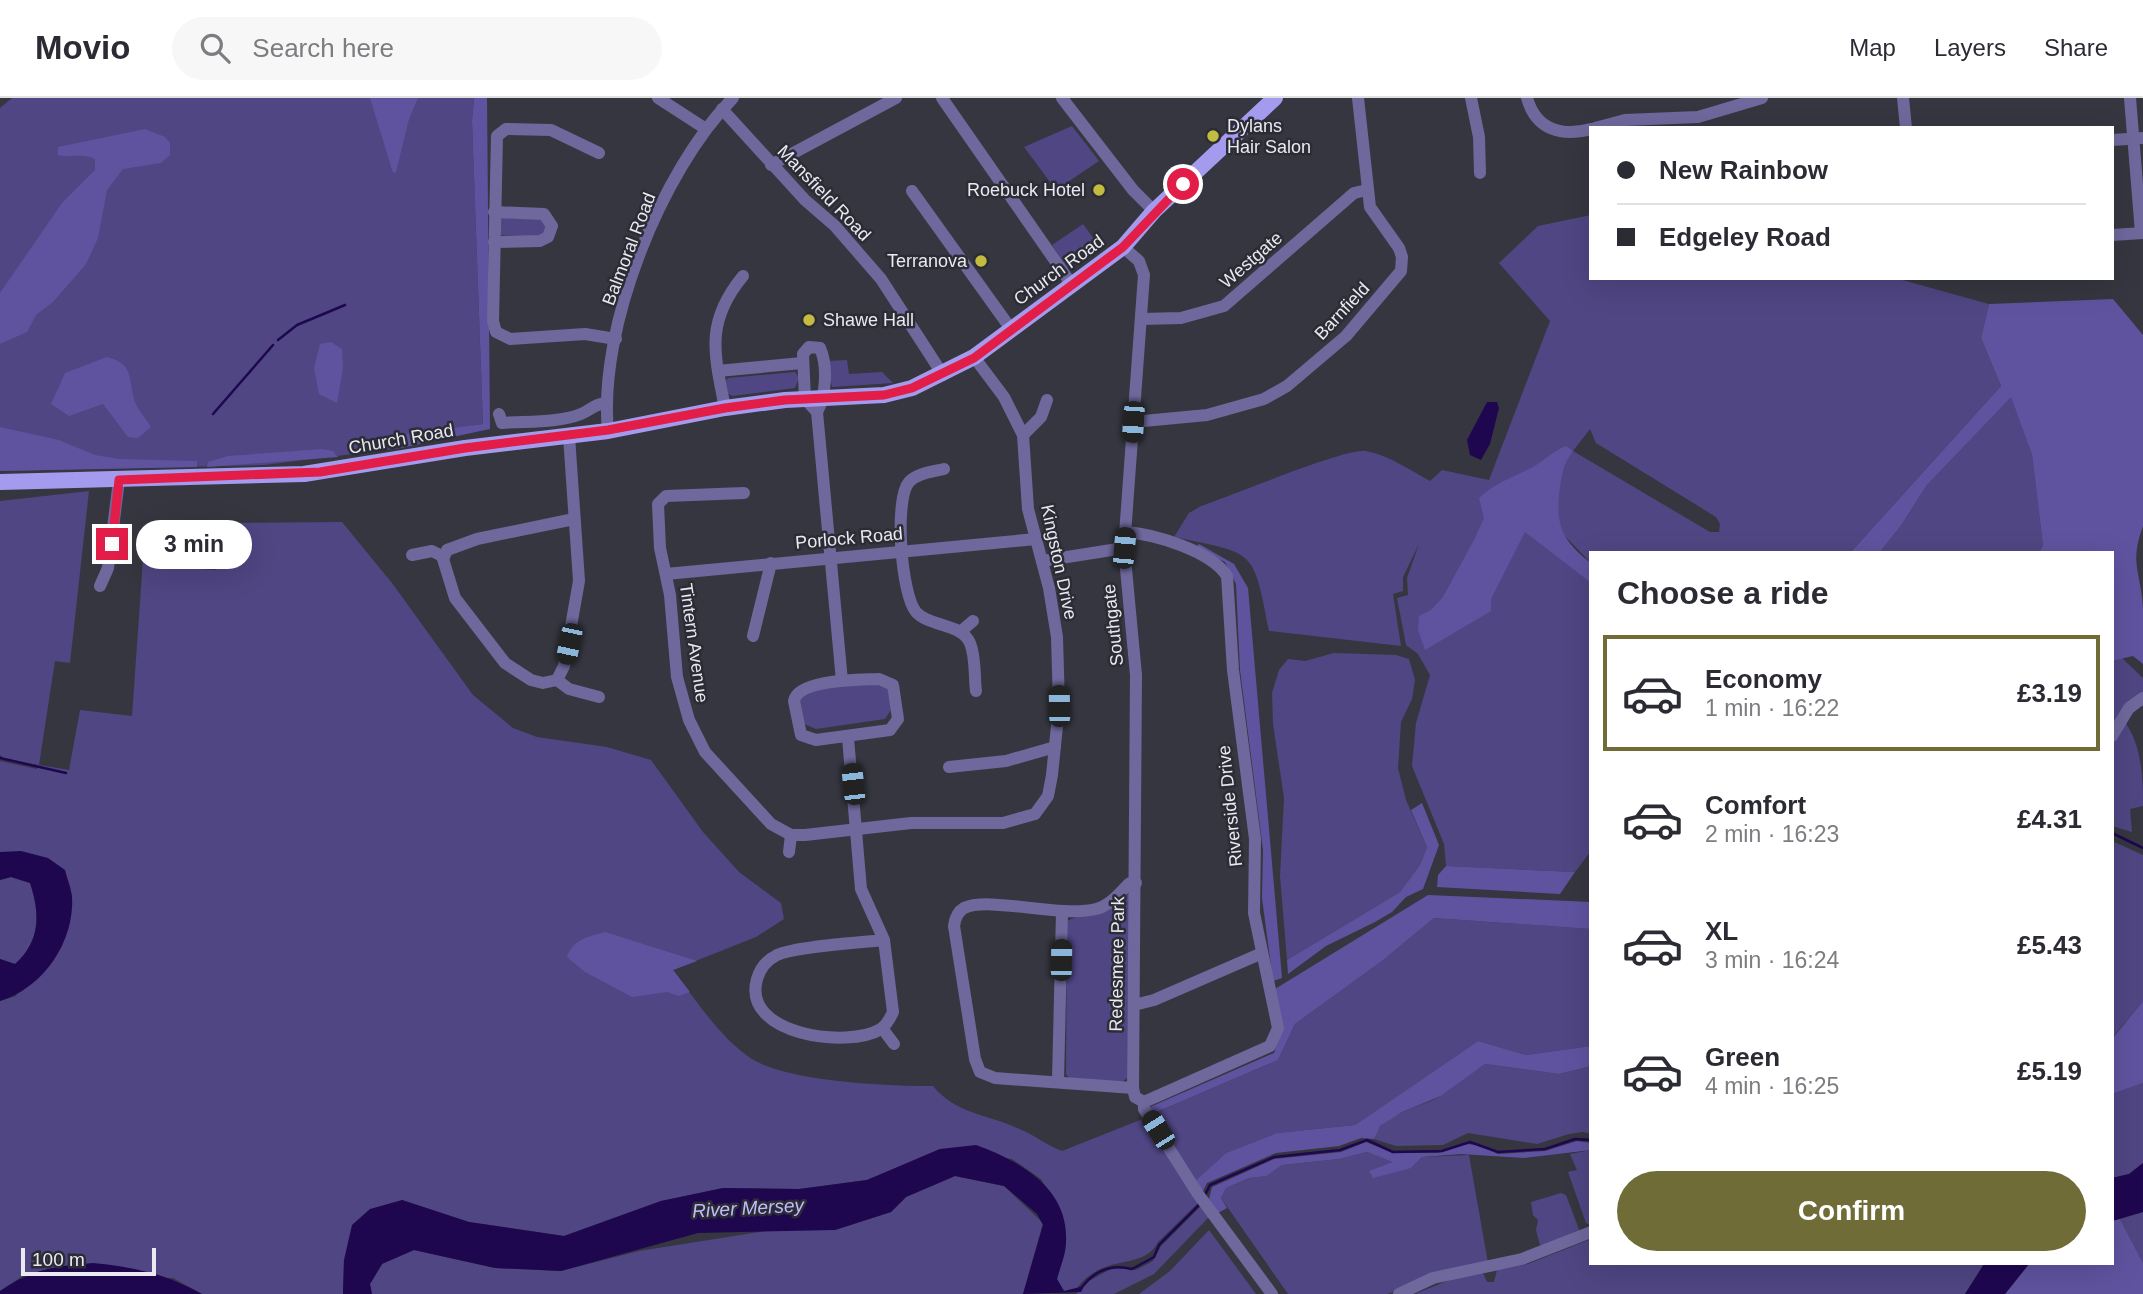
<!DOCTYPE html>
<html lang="en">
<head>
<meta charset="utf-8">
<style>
	:root { --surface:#fff; --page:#f7f7f7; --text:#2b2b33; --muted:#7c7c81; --line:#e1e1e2; --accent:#706c38 }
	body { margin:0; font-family:Helvetica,sans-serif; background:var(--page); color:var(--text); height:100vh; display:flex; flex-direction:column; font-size:26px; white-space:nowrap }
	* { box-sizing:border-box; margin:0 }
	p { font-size:23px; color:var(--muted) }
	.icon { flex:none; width:38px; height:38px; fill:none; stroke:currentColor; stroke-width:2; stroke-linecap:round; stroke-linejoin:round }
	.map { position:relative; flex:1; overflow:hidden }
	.panel { position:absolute; left:1589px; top:453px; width:525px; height:714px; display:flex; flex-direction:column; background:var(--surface); border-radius:0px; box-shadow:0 7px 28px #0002 }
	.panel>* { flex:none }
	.hud { position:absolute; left:1589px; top:28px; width:525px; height:154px; border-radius:0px; box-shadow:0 7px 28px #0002; display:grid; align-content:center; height:154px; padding:0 28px; background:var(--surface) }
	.scale { position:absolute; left:21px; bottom:18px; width:135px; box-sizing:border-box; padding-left:7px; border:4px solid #e9e9ef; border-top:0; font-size:19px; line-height:24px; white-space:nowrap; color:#e9e9ef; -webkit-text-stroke:5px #2c2c36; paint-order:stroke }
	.end { position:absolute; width:32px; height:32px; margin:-16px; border:9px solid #e11d48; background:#fff; box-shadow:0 0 0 4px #fff }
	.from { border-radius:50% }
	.bubble { position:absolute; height:49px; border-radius:24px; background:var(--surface); box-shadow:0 7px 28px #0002; font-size:23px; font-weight:800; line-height:49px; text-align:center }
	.car { position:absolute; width:21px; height:42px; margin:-21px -10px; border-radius:9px; box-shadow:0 0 5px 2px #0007; background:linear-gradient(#222 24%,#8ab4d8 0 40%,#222 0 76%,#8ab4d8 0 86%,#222 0) }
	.hud b { display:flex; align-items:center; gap:24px; height:66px; font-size:26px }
	.hud b+b { border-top:2px solid var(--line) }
	.hud i { width:18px; height:18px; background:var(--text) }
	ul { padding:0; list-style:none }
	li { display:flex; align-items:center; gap:21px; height:116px; margin:0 14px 10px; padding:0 14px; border:4px solid transparent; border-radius:0px }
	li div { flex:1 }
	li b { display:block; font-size:26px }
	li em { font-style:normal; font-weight:800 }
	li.selected { border-color:var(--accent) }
	li>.icon { width:63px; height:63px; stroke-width:1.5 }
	h2 { padding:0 28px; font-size:32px; line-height:84px }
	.action { display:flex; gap:14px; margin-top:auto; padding:14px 28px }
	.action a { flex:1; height:80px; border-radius:42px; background:var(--accent); color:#fff; font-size:28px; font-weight:800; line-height:80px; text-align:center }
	header { display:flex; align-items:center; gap:42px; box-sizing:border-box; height:98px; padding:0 35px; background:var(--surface); border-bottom:2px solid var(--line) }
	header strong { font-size:33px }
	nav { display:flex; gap:38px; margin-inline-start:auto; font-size:24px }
	.search { width:490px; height:63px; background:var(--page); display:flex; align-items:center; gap:18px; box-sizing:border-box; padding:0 24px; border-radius:38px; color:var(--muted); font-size:26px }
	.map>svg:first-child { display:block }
	.green { fill:#4f4683; fill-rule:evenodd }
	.forest { fill:#5f539f }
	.water { fill:#1f0750 }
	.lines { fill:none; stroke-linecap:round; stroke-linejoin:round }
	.stream { stroke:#1f0750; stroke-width:2.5 }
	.minor { stroke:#6e689c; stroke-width:12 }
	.major { stroke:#a49bef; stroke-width:16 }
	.route { stroke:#e11d48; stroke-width:9 }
	.poi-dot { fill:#c4bc3e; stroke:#2c2c36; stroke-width:2.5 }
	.labels { text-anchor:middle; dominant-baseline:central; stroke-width:5; stroke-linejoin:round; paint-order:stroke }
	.poi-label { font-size:18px; fill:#e9e9ef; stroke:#2c2c36; text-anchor:start }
	.street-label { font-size:18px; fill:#e9e9ef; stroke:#2c2c36 }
	.water-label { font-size:19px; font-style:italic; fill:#c1bcfc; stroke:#2c2c36 }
</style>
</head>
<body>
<header>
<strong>Movio</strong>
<div class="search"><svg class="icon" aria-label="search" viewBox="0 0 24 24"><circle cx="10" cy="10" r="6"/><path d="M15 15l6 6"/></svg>Search here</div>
<nav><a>Map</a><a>Layers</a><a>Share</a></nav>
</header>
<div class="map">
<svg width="2143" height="1196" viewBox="0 0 2143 1196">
	<rect width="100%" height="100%" fill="#363640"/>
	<g class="green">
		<polygon points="12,0 474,0 472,23 483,326 399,338 401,350 264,367 0,373 0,10"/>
		<polygon points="1072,28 1099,63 1056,92 1024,49"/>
		<path d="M1591 117V180H1895L1989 206 1981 240 2001 288 1850 455H1591V465L1561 434H1526L1591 485V753L1575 774 1446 768 1444 746 1412 668 1416 625 1430 577 1418 556 1406 547 1397 500 1408 497 1407 480 1419 446 1403 479V493L1393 496 1401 548 1269 533C1253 450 1256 456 1174 439L1189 415 1201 408C1229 399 1345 350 1366 353 1388 357 1410 372 1430 383L1442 372 1489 382 1550 223 1499 165 1538 128ZM1590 331 1596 345 1716 419 1720 426 1719 434H1710L1573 353Z"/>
		<polygon points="539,118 548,125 543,139 501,137 500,121 503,119"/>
		<polygon points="1083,126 1099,148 1067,170 1052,147"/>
		<polygon points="847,262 849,276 882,274 893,285 832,289 827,263"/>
		<polygon points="795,274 799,280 795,290 733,298 728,296 725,284 728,280"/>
		<polygon points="2011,298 2032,357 2043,447 2039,455 1879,455 1900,429 1927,387"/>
		<path d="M89 393 70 565 55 563 39 667 69 672 80 612 132 618 144 447 171 449 170 469 216 472 218 436H224V425L342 424 392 485 473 597 513 630 537 639 607 649 651 662 703 734 739 774 781 805 784 821 756 839 673 872C696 902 720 940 752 961 789 984 889 988 933 988 956 1016 987 1016 1017 1030 1033 1036 1046 1047 1062 1053L1145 1020 1199 1104 1158 1144C1142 1175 1103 1152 1075 1193H1064L1057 1181 1066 1144 1062 1116 1041 1081 1012 1061 940 1051 867 1082 799 1091 723 1090 661 1103 564 1138 469 1124 402 1102 344 1162 343 1196H202L173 1180 24 1177 0 1193V903L16 898 65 772C44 758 25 753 0 754V663L37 671 38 667 5 661 0 657V403Z"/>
		<polygon points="1334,555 1396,557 1409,561 1415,582 1412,601 1401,624 1398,670 1406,702 1427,749 1420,767 1400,794 1287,862 1280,778 1284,700 1273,626 1272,595 1279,572 1288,561 1305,563"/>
		<polygon points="2122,560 2143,580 2143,597 2115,625 2112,619 2112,563"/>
		<polygon points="868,583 888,591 891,612 885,621 816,631 802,625 798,595"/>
		<path d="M2125 624C2142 649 2143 678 2143 708L2130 711 2132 734 2112 728V640Z"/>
		<polygon points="2112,743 2143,757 2143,903 2112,940"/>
		<path d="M11 779 30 785C40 815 41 843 15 866L0 861V782Z"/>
		<polygon points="1129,796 1127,980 1122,984 1069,980 1066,976 1067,823"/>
		<polygon points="1434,820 1591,831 1591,948 1526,957 1478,943 1355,1027 1277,1035 1226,1055 1196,1082 1152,1016 1278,962 1295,926 1382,863"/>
		<path d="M1485 966 1559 976 1591 968V1036L1583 1034 1569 1036 1537 1046 1468 1035 1443 1047 1396 1048 1374 1041C1377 1016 1423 1009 1441 998 1455 988 1470 976 1485 966Z"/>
		<polygon points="2143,985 2143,1065 2129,1076 2112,1080 2112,996"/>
		<polygon points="1591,1052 1591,1127 1586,1125 1568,1074 1577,1072 1570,1056"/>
		<polygon points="1367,1054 1411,1070 1422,1059 1469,1057 1488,1165 1387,1196 1288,1196 1221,1100 1226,1090 1249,1080 1267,1078 1282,1067 1339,1061"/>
		<polygon points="955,1078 1004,1088 1043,1125 1023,1196 372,1196 370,1186 383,1165 414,1152 495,1170 561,1173 639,1153 772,1132 835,1132 891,1114 906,1099"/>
		<polygon points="1561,1095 1566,1097 1580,1134 1549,1147 1540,1147 1536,1132 1538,1122 1533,1117 1531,1104"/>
		<polygon points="1202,1107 1209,1115 1208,1120 1154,1176 1114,1196 1076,1196 1087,1184 1107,1173 1115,1170 1136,1172 1153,1163 1161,1148"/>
		<polygon points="2143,1114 2143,1165 2120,1121"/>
		<polygon points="1209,1132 1256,1196 1139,1196 1170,1173"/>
		<polygon points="1591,1141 1591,1166 1984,1166 1965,1196 1415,1196 1452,1181 1483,1175 1487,1184 1494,1184 1497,1172 1528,1166"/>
	</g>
	<g class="forest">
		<polygon points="370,0 418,0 409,21 396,74 393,75"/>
		<polygon points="474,0 487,0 490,331 401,350 399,337 483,326 472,23"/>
		<path d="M145 31 165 39 170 45V57L161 65 123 71 107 92 98 140 86 166 53 204 36 217 27 234 0 246V195L62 105 95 72V61C82 55 72 60 58 57V49Z"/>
		<path d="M2113 201 2143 237V428C2129 466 2141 473 2143 510 2143 528 2143 547 2143 566L2133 558 2112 563V455H2039L2043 447 2032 357 2011 299 1927 387 1900 429 1879 455H1850L2001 288 1981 240 1989 206Z"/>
		<polygon points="331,244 342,251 343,270 337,305 319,296 314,270 320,246"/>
		<path d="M107 259C135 266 128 282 135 304 138 312 146 321 151 329L138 340 128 339 103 306 69 318 51 306 65 275Z"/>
		<polygon points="0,329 59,342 95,357 119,361 197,363 197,369 0,373"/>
		<path d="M1566 348 1573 353C1564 365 1562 374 1560 389 1555 426 1561 442 1591 465V485L1525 434 1491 501V513L1425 552 1418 532 1419 518 1431 512 1443 499 1475 440 1484 420 1479 400C1498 383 1512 380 1533 369 1545 362 1553 353 1566 348Z"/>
		<polygon points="322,351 333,353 338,359 207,369 208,364 228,358"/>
		<polygon points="1199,446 1234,466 1248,490 1282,880 1273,883 1262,800 1263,752 1240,572 1236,486 1225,464 1195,450"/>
		<polygon points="1422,705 1439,747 1423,791 1406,799 1392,814 1375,824 1326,848 1288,876 1287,862 1400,794 1420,767 1427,749 1411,712"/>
		<polygon points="1446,768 1575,774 1560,796 1437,789 1438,777"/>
		<polygon points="1428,797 1591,804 1591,831 1434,820 1382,863 1295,926 1278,962 1152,1016 1150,1009 1274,955 1283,930 1275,891"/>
		<path d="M605 834 697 863 673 872 690 894 679 898 667 894 632 899 585 874 567 859C573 841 588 839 605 834Z"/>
		<polygon points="2143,903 2143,985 2112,996 2112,941"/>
		<polygon points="1478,943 1526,957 1591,948 1591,968 1559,976 1485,966 1441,998 1402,1014 1380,1028 1374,1041 1361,1040 1339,1048 1276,1055 1207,1085 1202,1095 1196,1082 1226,1055 1277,1035 1355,1027"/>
		<polygon points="1577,1043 1591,1045 1591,1052 1524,1060 1461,1056 1422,1059 1411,1070 1373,1080 1369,1073 1393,1064 1367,1054 1339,1061 1282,1067 1267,1078 1249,1080 1226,1090 1221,1100 1227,1110 1218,1115 1208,1105 1212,1089 1274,1061 1341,1054 1366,1044 1393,1055 1438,1055 1466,1046 1479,1047 1498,1056 1545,1053"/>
		<polygon points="2120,1121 2143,1165 2143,1196 2005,1196 2029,1166 2112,1166 2112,1123"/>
	</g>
	<g class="water">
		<polygon points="1487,304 1497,304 1499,310 1490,346 1481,362 1470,357 1467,342"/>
		<path d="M21 753 48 760 65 772C67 780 71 790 72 798 75 844 43 890 0 903V861L15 866C41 843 40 815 30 785L11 779 0 782V754Z"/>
		<path d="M976 1047C1020 1063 1069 1090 1066 1144 1066 1156 1060 1170 1057 1181L1064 1193 1084 1188 1081 1194 1023 1196 1043 1127 1037 1116 1004 1088 955 1078 906 1099 891 1114 835 1132 698 1135 561 1173 495 1170 414 1152 382 1166 370 1186 372 1196H343V1193L344 1162 352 1127 370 1111 402 1102 469 1124 564 1138 661 1103 723 1090 799 1091 867 1082 940 1051Z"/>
		<polygon points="2143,1065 2143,1114 2112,1123 2112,1080 2129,1076"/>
		<path d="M93 1165C134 1169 166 1176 202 1196H0V1193C32 1171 55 1168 93 1165Z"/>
		<polygon points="1984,1166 2029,1166 2005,1196 1965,1196"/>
	</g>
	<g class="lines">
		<g class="stream">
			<polyline points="278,242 297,227 345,207"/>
			<polyline points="213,316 273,247"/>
			<polyline points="0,660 66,675"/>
			<polyline points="2112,735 2143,750"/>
			<polyline points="1205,1097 1210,1087 1274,1059 1340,1052 1367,1042 1393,1054 1442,1053 1470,1044 1498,1054 1545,1051 1575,1041 1591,1042"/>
			<path d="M1082 1189C1095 1172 1111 1166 1132 1171L1154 1159 1159 1147 1200 1106"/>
		</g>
		<g class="minor">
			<polyline points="658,0 706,31"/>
			<polyline points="942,0 1072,187"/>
			<polyline points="1062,0 1133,92 1154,113"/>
			<polyline points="1471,0 1479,39 1480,75"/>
			<path d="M1527 0C1536 32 1562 39 1591 31"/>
			<polyline points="1903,0 1906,30"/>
			<polyline points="2130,0 2141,135"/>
			<polyline points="722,11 805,102 835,128 881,181 943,277"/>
			<polyline points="1595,30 1625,22 1698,19 1762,0"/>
			<polyline points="2112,42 2143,40"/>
			<polyline points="599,55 551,32 506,31 497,38 493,223 496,234 510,241 585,236 616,241"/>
			<polyline points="771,67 896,0"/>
			<polyline points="912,93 1011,231"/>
			<polyline points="2112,137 2143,135"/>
			<polyline points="494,144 540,143 548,139 552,128 544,116 494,114"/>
			<polyline points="1123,149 1139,163 1144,177 1124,450 1136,577 1133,990 1135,999 1144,1004"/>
			<polyline points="1141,221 1181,220 1224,208 1354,95 1367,92"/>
			<polyline points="718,273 802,265"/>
			<path d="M725 310C714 255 705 224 743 178"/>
			<path d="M817 314 805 301 803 256 809 249 820 250C828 268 826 298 817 314L842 583"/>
			<path d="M499 316 502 325C526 323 558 325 581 316 591 312 594 306 606 305"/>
			<polyline points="1133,324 1207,317 1264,301 1287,288 1346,238 1401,173 1402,159 1399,150 1370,109 1358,0"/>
			<path d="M608 333C598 230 661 73 733 0"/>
			<polyline points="1023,337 1041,319 1047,302"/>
			<path d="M944 371C932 374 918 375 909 384 894 401 901 496 916 514 929 529 962 525 970 545 976 559 974 578 976 593"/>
			<polyline points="744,395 666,398 658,406 660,450 670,497 677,579 689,622 705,654 771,726 791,737 805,737 911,725 1003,725 1035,716 1048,698 1052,677 1059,608 1057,539 1049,490 1028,411 1023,337 1004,299 974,259"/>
			<path d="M1125 434C1155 436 1211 453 1227 478L1233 572 1255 741 1254 815 1278 930 1270 948 1144 1004"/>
			<polyline points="412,457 432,453 444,459"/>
			<polyline points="1042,463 1124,450"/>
			<polyline points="666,476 1036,441"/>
			<polyline points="100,488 108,470 119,382"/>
			<polyline points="960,534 973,523"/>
			<polyline points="753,538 771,465"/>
			<path d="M879 581 893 587 898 621 890 632 816 642 801 637 794 603C798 581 860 582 879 581Z"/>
			<polyline points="557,582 543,585 531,582 505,565 455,500 443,461 447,452 477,441 574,421"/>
			<polyline points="557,582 564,568 579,483 569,338"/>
			<polyline points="557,582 569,591 599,599"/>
			<polyline points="2112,638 2129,610 2143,600"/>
			<path d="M848 640 861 791 884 842 893 914C890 920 887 927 881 931 848 951 741 937 757 881 760 871 767 862 777 857 797 848 859 845 884 842"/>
			<polyline points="949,669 1006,663 1055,649"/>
			<polyline points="789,754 791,737"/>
			<polyline points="1134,907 1154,902 1260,856"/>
			<polyline points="882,930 894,946"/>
			<polyline points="1058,982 1062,814"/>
			<path d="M1133 990 995 980 980 974 975 961 954 828C955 820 957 814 964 810 989 798 1060 820 1096 811 1110 808 1120 794 1130 785H1136"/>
			<polyline points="1144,1004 1144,1011 1198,1096 1272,1196"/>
			<polyline points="1399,1196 1433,1180 1522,1161 1591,1134"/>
		</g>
		<polyline class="major" points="0,384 304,376 465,350 608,333 725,310 785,302 884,297 912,290 974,259 1123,149 1154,113 1275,0"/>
	</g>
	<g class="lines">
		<polyline class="route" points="112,446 119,382 320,374 465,350 608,332 725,310 785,302 884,297 912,290 974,260 1072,187 1123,149 1183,86"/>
	</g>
	<g class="poi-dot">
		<circle cx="1213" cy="38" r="7"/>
		<circle cx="1099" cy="92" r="7"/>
		<circle cx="981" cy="163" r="7"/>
		<circle cx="809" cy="222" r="7"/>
	</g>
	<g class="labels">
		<g class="poi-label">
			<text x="1227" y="28">Dylans<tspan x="1227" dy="21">Hair Salon</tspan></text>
			<text x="1085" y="92" text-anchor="end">Roebuck Hotel</text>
			<text x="967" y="163" text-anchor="end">Terranova</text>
			<text x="823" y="222">Shawe Hall</text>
		</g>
		<g class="street-label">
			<text transform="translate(824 95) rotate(46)">Mansfield Road</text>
			<text transform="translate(629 151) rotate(-69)">Balmoral Road</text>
			<text transform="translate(1251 162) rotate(-41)">Westgate</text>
			<text transform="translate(1059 172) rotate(-36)">Church Road</text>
			<text transform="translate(1342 213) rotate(-47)">Barnfield</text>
			<text transform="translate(401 341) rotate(-10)">Church Road</text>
			<text transform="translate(849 440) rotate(-5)">Porlock Road</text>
			<text transform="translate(1059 464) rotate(78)">Kingston Drive</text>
			<text transform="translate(1113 527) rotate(-96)">Southgate</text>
			<text transform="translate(694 545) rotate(82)">Tintern Avenue</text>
			<text transform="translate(1230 708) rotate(-96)">Riverside Drive</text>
			<text transform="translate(1117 866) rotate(-89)">Redesmere Park</text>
		</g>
		<g class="water-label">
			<text transform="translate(748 1110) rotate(-3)">River Mersey</text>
		</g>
	</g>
</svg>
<div class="scale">100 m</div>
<i class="end from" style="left:1183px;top:86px"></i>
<i class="end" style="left:112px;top:446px"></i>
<div class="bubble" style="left:136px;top:422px;width:116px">3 min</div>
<i class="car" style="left:1133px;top:324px;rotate:184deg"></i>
<i class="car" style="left:1124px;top:450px;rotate:5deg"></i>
<i class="car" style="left:569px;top:546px;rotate:192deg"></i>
<i class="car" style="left:1059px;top:608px;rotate:359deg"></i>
<i class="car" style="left:853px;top:686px;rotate:354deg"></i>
<i class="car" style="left:1061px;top:862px;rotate:1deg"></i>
<i class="car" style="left:1158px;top:1032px;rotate:328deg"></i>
<div class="hud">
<b><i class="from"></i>New Rainbow</b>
<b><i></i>Edgeley Road</b>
</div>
<section class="panel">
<h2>Choose a ride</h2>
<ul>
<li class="selected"><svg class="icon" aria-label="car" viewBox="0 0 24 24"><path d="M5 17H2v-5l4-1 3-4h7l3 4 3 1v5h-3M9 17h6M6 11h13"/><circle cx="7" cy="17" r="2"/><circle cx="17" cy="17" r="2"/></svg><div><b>Economy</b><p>1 min · 16:22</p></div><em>£3.19</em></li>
<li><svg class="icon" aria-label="car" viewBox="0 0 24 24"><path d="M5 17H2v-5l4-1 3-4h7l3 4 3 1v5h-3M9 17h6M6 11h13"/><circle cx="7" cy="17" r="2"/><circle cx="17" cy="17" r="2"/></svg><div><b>Comfort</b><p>2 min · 16:23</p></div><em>£4.31</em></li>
<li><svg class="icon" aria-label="car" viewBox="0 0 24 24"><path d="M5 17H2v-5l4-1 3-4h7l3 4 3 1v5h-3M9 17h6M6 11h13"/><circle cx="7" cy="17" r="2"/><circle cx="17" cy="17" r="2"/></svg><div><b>XL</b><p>3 min · 16:24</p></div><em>£5.43</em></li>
<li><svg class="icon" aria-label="car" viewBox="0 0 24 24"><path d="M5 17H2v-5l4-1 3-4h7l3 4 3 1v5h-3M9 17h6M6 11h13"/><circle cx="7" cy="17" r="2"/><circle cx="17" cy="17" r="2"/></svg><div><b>Green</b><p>4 min · 16:25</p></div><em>£5.19</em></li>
</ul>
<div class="action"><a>Confirm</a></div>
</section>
</div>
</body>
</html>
